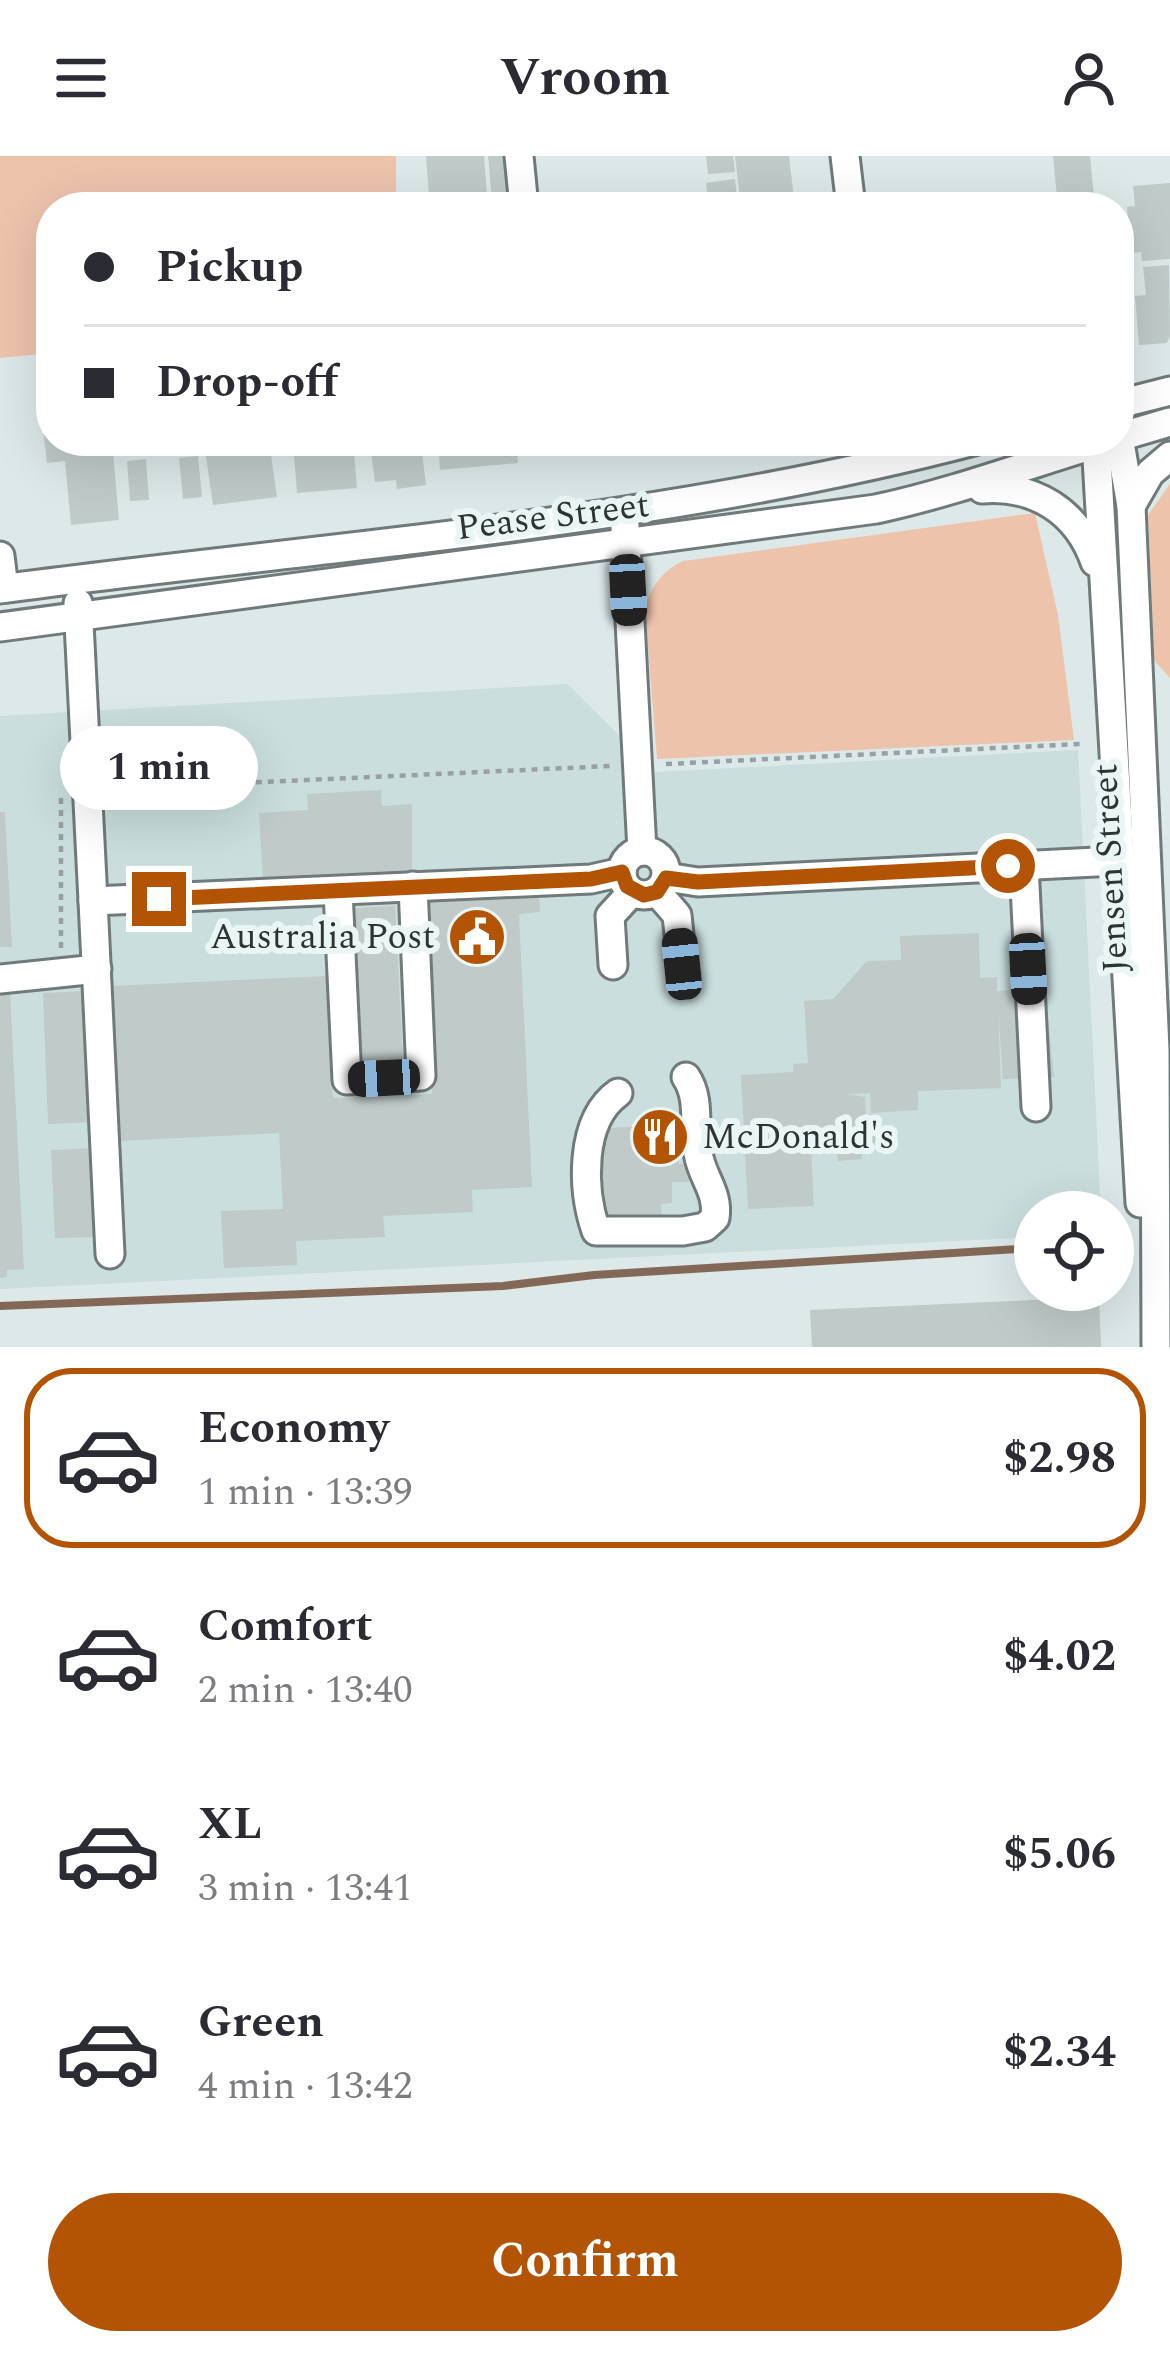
<!DOCTYPE html>
<html lang="en">
<head>
<meta charset="utf-8">
<style>
	:root { --surface:#fff; --page:#f7f7f7; --text:#2b2b33; --muted:#7c7c81; --line:#e1e1e2; --accent:#b35405 }
	body { margin:0; font-family:Spectral,serif; background:var(--page); color:var(--text); height:100vh; display:flex; flex-direction:column; font-size:45px; white-space:nowrap }
	* { box-sizing:border-box; margin:0 }
	p { font-size:39px; color:var(--muted) }
	.icon { flex:none; width:66px; height:66px; fill:none; stroke:currentColor; stroke-width:2; stroke-linecap:round; stroke-linejoin:round }
	.map { position:relative; height:1191px; overflow:hidden }
	.sheet { display:flex; flex-direction:column; background:var(--surface); flex:1 }
	.sheet>* { flex:none }
	.hud { position:absolute; left:36px; top:36px; width:1098px; height:264px; border-radius:48px; box-shadow:0 12px 48px #0002; display:grid; align-content:center; height:264px; padding:0 48px; background:var(--surface) }
	.buttons { position:absolute; left:1014px; top:1035px; display:grid; gap:24px }
	.buttons a { display:grid; place-items:center; width:120px; height:120px; border-radius:50%; background:var(--surface); box-shadow:0 12px 48px #0002; font-size:60px }
	.end { position:absolute; width:54px; height:54px; margin:-27px; border:15px solid #b35405; background:#fff; box-shadow:0 0 0 6px #fff }
	.from { border-radius:50% }
	.bubble { position:absolute; height:84px; border-radius:42px; background:var(--surface); box-shadow:0 12px 48px #0002; font-size:39px; font-weight:700; line-height:84px; text-align:center }
	.car { position:absolute; width:36px; height:72px; margin:-36px -18px; border-radius:15px; box-shadow:0 0 9px 3px #0007; background:linear-gradient(#222 24%,#8ab4d8 0 40%,#222 0 76%,#8ab4d8 0 86%,#222 0) }
	.hud b { display:flex; align-items:center; gap:42px; height:114px; font-size:45px }
	.hud b+b { border-top:3px solid var(--line) }
	.hud i { width:30px; height:30px; background:var(--text) }
	ul { padding:21px 0 0; list-style:none }
	li { display:flex; align-items:center; gap:36px; height:180px; margin:0 24px 18px; padding:0 24px; border:6px solid transparent; border-radius:48px }
	li div { flex:1 }
	li b { display:block; font-size:45px }
	li em { font-style:normal; font-weight:700 }
	li.selected { border-color:var(--accent) }
	li>.icon { width:108px; height:108px; stroke-width:1.5 }
	.primary-button { display:flex; gap:24px; margin-top:auto; padding:24px 48px }
	.primary-button a { flex:1; height:138px; border-radius:72px; background:var(--accent); color:#fff; font-size:48px; font-weight:700; line-height:138px; text-align:center }
	header { display:flex; justify-content:space-between; align-items:center; height:156px; padding:0 48px; background:var(--surface); font-size:54px; font-weight:700 }
	.map>svg:first-child { display:block }
	.built { fill:#c9dedd }
	.green { fill:#edc3ac }
	.lines { fill:none; stroke-linecap:round; stroke-linejoin:round }
	.stream { stroke:#846857; stroke-width:8 }
	.building { fill:#bfcac9 }
	.minor-casing { stroke:#707a7a; stroke-width:33 }
	.path { stroke:#98a1a1; stroke-width:4.5; stroke-dasharray:6 6; stroke-linecap:butt }
	.minor { stroke:#fff; stroke-width:27 }
	.route { stroke:#b35405; stroke-width:15 }
	.labels { text-anchor:middle; dominant-baseline:central; stroke-width:12; stroke-linejoin:round; paint-order:stroke }
	.street-label { font-size:36px; fill:#2e3333; stroke:#eaf6f5 }
	.poi-label { font-size:36px; fill:#2e3333; stroke:#eaf6f5; text-anchor:end }
</style>
</head>
<body>
<header><svg class="icon" aria-label="menu" viewBox="0 0 24 24"><path d="M4 6h16M4 12h16M4 18h16"/></svg>Vroom<svg class="icon" aria-label="person" viewBox="0 0 24 24"><circle cx="12" cy="8" r="4"/><path d="M4 21q1-7 8-7t8 7"/></svg></header>
<div class="map">
<svg width="1170" height="1191" viewBox="0 0 1170 1191">
	<rect width="100%" height="100%" fill="#dde8e8"/>
	<polygon class="built" points="568,528 655,616 1078,594 1101,1056 1035,1056 1035,1081 0,1133 0,560"/>
	<g class="green">
		<polygon points="0,0 396,0 396,51 51,51 51,197 0,202"/>
		<polygon points="1170,328 1170,522 1154,504 1148,359"/>
		<path d="M1035 357 1058 459 1074 584 657 603 645 453C652 429 661 416 683 405Z"/>
	</g>
	<g class="lines">
		<polyline class="stream" points="0,1150 503,1130 594,1119 1035,1092"/>
	</g>
	<g class="building">
		<polygon points="426,0 484,0 488,51 430,51"/>
		<polygon points="488,0 511,0 514,43 492,45"/>
		<polygon points="706,0 733,0 735,16 708,18"/>
		<polygon points="735,0 789,0 795,51 741,51"/>
		<polygon points="1053,0 1090,0 1095,51 1058,51"/>
		<polygon points="735,23 738,51 709,51 706,27"/>
		<polygon points="1170,27 1170,103 1142,105 1141,96 1131,97 1127,51 1135,50 1133,30"/>
		<polygon points="1169,109 1170,180 1167,187 1139,189 1135,140 1146,139 1143,111"/>
		<polygon points="1119,144 1126,144 1131,189 1119,191"/>
		<polygon points="43,273 51,273 51,285 112,285 119,364 71,369 65,305 47,307"/>
		<polygon points="128,285 198,285 198,288 129,296"/>
		<polygon points="269,285 277,341 213,349 205,294"/>
		<polygon points="353,285 357,332 297,337 293,286"/>
		<polygon points="438,285 516,285 518,307 440,314"/>
		<polygon points="536,285 585,285 586,298 536,299"/>
		<polygon points="421,289 426,329 397,333 396,324 375,326 371,295"/>
		<polygon points="198,300 202,341 183,343 179,302"/>
		<polygon points="146,303 149,344 130,345 127,305"/>
		<polygon points="381,634 382,650 412,648 412,717 263,722 259,657 308,654 307,638"/>
		<polygon points="0,656 5,656 12,791 0,791"/>
		<polygon points="539,738 540,756 519,758 532,1031 472,1034 473,1056 383,1060 385,1081 296,1085 297,1109 224,1112 221,1055 283,1053 279,977 118,985 110,830 327,820 333,942 432,938 422,744"/>
		<polygon points="395,750 403,904 358,907 350,752"/>
		<polygon points="979,777 980,822 997,821 997,835 1045,833 1054,921 1003,923 998,852 1001,932 918,935 918,954 871,957 870,937 847,938 865,941 866,958 874,958 875,989 861,990 862,1003 838,1005 837,991 811,992 814,1050 748,1053 741,919 793,916 793,908 808,907 804,845 833,843 867,805 901,804 900,780"/>
		<polygon points="10,835 24,1113 7,1114 7,1121 0,1122 0,836"/>
		<polygon points="90,835 95,966 48,968 43,837"/>
		<polygon points="646,970 646,978 666,977 678,989 679,1008 689,1007 689,1026 672,1026 672,1047 661,1048 662,1065 598,1072 598,978 609,972"/>
		<polygon points="97,992 100,1081 55,1082 51,994"/>
		<polygon points="1099,1141 1101,1191 812,1191 810,1154"/>
	</g>
	<g class="lines">
		<g class="minor-casing">
			<g id="minor">
				<polyline points="519,0 524,51"/>
				<polyline points="845,0 851,51"/>
				<polyline points="1119,248 1170,235"/>
				<polyline points="1119,281 1131,350 1155,894 1156,1191"/>
				<polyline points="1119,281 1170,266"/>
				<polyline points="1096,285 1140,1047"/>
				<path d="M982 333C1035 329 1077 355 1095 406"/>
				<polyline points="1131,350 1150,317 1170,300"/>
				<polyline points="625,370 642,695"/>
				<polyline points="0,400 4,432"/>
				<path d="M0 433C324 390 657 368 974 285"/>
				<polyline points="78,447 93,745 591,723 622,716"/>
				<path d="M0 471 876 353C955 336 1029 308 1106 285"/>
				<circle cx="644" cy="717" r="22"/>
				<polyline points="1024,709 1036,951"/>
				<polyline points="666,721 698,726 1136,704"/>
				<polyline points="338,735 347,924 421,920 413,730"/>
				<polyline points="657,736 677,759 682,808"/>
				<polyline points="93,745 110,1098"/>
				<polyline points="613,809 610,760 632,736"/>
				<polyline points="0,823 97,813"/>
				<path d="M618 937C579 965 582 1034 596 1075H683L705 1071 715 1062C719 1036 702 1022 698 997 693 972 701 943 686 921"/>
			</g>
		</g>
		<g class="path">
			<polyline points="666,608 1080,588"/>
			<polyline points="112,633 610,610"/>
			<polyline points="61,792 61,638"/>
		</g>
		<use href="#minor" class="minor"/>
	</g>
	<g class="lines">
		<polyline class="route" points="159,743 591,723 622,716 627,730 644,739 657,736 666,722 698,726 1008,710"/>
	</g>
	<defs>
		<g id="civic-disc" transform="scale(3)"><circle r="9.5" fill="#b35405" stroke="#eaf6f5"/><path d="M-.6-6.5H3V-4.5H.6V-3L4-1V1h2V6H-6V1h2V-1L-.6-3ZM-1.2 2.5V6h2.4V2.5Z" fill="#fff"/></g>
		<g id="restaurant-disc" transform="scale(3)"><circle r="9.5" fill="#b35405" stroke="#eaf6f5"/><path d="M-5-6h1v4h1v-4h1v4h1v-4h1v5L-1.5 .5V6h-2V.5L-5-1ZM5-6V6H3V1.5H1.5Q1.5-4 5-6Z" fill="#fff"/></g>
	</defs>
	<g fill-rule="evenodd">
		<use href="#civic-disc" x="477" y="781"/>
		<use href="#restaurant-disc" x="660" y="981"/>
	</g>
	<g class="labels">
		<g class="street-label">
			<text transform="translate(553 361) rotate(-7)">Pease Street</text>
			<text transform="translate(1111 712) rotate(-93)">Jensen Street</text>
		</g>
		<g class="poi-label">
			<text x="435" y="781">Australia Post</text>
			<text x="702" y="981" text-anchor="start">McDonald's</text>
		</g>
	</g>
</svg>
<div class="buttons">
<a><svg class="icon" aria-label="locate" viewBox="0 0 24 24"><circle cx="12" cy="12" r="6"/><path d="M12 2v4M12 18v4M2 12h4M18 12h4"/></svg></a>
</div>
<i class="end from" style="left:1008px;top:710px"></i>
<i class="end" style="left:159px;top:743px"></i>
<div class="bubble" style="left:60px;top:570px;width:198px">1 min</div>
<i class="car" style="left:628px;top:434px;rotate:177deg"></i>
<i class="car" style="left:682px;top:808px;rotate:354deg"></i>
<i class="car" style="left:1028px;top:813px;rotate:177deg"></i>
<i class="car" style="left:384px;top:922px;rotate:267deg"></i>
<div class="hud">
<b><i class="from"></i>Pickup</b>
<b><i></i>Drop-off</b>
</div>
</div>
<section class="sheet">
<ul>
<li class="selected"><svg class="icon" aria-label="car" viewBox="0 0 24 24"><path d="M5 17H2v-5l4-1 3-4h7l3 4 3 1v5h-3M9 17h6M6 11h13"/><circle cx="7" cy="17" r="2"/><circle cx="17" cy="17" r="2"/></svg><div><b>Economy</b><p>1 min · 13:39</p></div><em>$2.98</em></li>
<li><svg class="icon" aria-label="car" viewBox="0 0 24 24"><path d="M5 17H2v-5l4-1 3-4h7l3 4 3 1v5h-3M9 17h6M6 11h13"/><circle cx="7" cy="17" r="2"/><circle cx="17" cy="17" r="2"/></svg><div><b>Comfort</b><p>2 min · 13:40</p></div><em>$4.02</em></li>
<li><svg class="icon" aria-label="car" viewBox="0 0 24 24"><path d="M5 17H2v-5l4-1 3-4h7l3 4 3 1v5h-3M9 17h6M6 11h13"/><circle cx="7" cy="17" r="2"/><circle cx="17" cy="17" r="2"/></svg><div><b>XL</b><p>3 min · 13:41</p></div><em>$5.06</em></li>
<li><svg class="icon" aria-label="car" viewBox="0 0 24 24"><path d="M5 17H2v-5l4-1 3-4h7l3 4 3 1v5h-3M9 17h6M6 11h13"/><circle cx="7" cy="17" r="2"/><circle cx="17" cy="17" r="2"/></svg><div><b>Green</b><p>4 min · 13:42</p></div><em>$2.34</em></li>
</ul>
<div class="primary-button"><a>Confirm</a></div>
</section>
</body>
</html>
